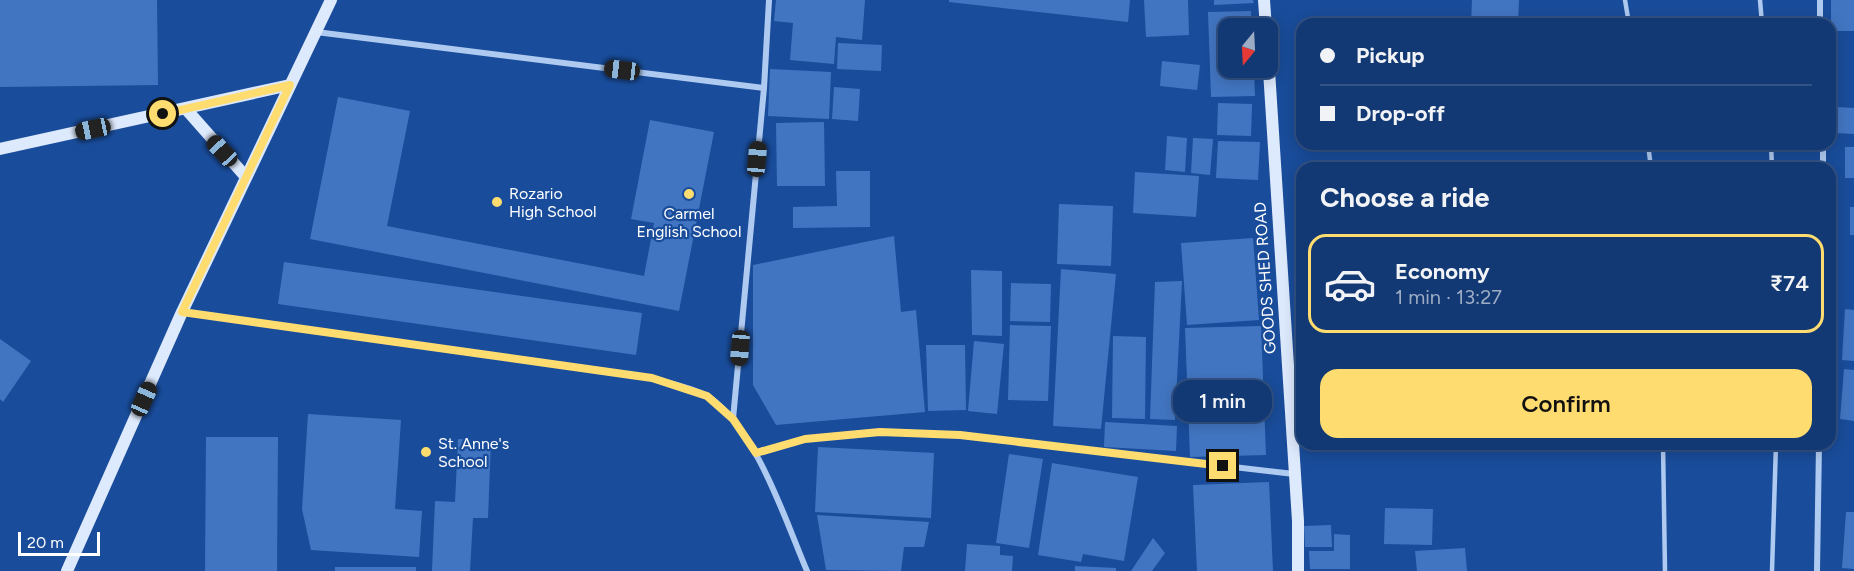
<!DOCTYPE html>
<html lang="en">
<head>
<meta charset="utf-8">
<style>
	:root { --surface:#133974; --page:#20447c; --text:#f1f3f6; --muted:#9dacc5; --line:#325386; --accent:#ffdc6f }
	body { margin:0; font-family:Figtree,sans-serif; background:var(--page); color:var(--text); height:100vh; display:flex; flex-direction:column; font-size:22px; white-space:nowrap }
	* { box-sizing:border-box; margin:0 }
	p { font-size:20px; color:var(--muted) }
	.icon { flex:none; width:33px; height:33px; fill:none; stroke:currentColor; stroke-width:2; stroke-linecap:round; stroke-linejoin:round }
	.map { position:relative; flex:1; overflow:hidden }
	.panel { position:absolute; left:1296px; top:162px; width:540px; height:288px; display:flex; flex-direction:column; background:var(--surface); border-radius:18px; box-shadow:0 3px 15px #0003,0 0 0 2px var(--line) }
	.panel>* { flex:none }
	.hud { position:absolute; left:1296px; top:18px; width:540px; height:132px; border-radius:18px; box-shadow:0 3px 15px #0003,0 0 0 2px var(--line); display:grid; align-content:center; height:132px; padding:0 24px; background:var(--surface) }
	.needle { width:39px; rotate:198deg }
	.fabs { position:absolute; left:1218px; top:18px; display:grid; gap:12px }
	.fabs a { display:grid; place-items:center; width:60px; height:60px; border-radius:12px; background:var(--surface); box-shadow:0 3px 15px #0003,0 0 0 2px var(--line); font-size:30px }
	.scale { position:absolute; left:18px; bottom:15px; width:82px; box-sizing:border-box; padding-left:6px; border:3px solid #fff; border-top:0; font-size:16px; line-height:21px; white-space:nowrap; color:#fff; -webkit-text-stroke:4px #194c9a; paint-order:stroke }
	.end { position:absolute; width:27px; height:27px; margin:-14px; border:8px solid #ffdc6f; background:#111; box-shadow:0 0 0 3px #111 }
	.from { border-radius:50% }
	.bubble { position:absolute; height:42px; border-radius:18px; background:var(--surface); box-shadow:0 3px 15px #0003,0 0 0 2px var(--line); font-size:20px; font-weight:600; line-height:42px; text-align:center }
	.car { position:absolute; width:18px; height:36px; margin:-18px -9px; border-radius:8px; box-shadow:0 0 4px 2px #0007; background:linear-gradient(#222 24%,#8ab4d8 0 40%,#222 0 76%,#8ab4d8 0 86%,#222 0) }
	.hud b { display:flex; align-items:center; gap:21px; height:57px; font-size:22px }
	.hud b+b { border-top:2px solid var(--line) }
	.hud i { width:15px; height:15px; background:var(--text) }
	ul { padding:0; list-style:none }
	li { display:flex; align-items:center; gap:18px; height:99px; margin:0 12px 9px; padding:0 12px; border:3px solid transparent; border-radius:18px }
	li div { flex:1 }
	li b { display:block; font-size:22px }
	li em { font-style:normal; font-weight:600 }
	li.active { border-color:var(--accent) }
	li>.icon { width:54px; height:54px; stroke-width:1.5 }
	h2 { padding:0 24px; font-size:27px; line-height:72px }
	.button { display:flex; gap:12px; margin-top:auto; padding:12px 24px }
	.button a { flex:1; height:69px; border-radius:18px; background:var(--accent); color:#111; font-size:24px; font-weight:600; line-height:69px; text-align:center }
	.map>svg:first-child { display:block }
	.building { fill:#4275c1 }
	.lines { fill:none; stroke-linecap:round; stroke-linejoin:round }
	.lane { stroke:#afcaf1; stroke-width:4.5 }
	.street { stroke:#afcaf1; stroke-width:6 }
	.secondary { stroke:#dde9fc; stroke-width:12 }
	.route { stroke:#ffdc6f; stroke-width:8 }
	.poi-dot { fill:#ffdc6f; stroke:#194c9a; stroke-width:2 }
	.labels { text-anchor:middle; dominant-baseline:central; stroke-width:4.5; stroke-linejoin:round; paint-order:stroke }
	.poi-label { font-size:16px; fill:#fff; stroke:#194c9a; text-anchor:start }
	.street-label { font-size:16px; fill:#fff; stroke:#194c9a }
</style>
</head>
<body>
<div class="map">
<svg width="1854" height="571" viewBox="0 0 1854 571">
	<rect width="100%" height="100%" fill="#194c9a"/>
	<g class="building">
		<polygon points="0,0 157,0 158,85 0,87"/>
		<polygon points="776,0 865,0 862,40 836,37 834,64 790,60 793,23 774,21"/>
		<polygon points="949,0 1130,0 1128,22 949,2"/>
		<polygon points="1144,0 1188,0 1189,35 1146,37"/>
		<polygon points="1214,0 1253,0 1254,3 1214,5"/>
		<polygon points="1472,0 1519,0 1518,24 1471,24"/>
		<rect x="1831" y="0" width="23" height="31"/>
		<polygon points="1251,11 1252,28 1228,28 1228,68 1254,68 1255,96 1211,97 1208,12"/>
		<polygon points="838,43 882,45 881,71 837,69"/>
		<polygon points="1162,61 1200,65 1197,90 1160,86"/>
		<polygon points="770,69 831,72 829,119 768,116"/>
		<polygon points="834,87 860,89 858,121 832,119"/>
		<polygon points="338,97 410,111 387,226 644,276 654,223 631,219 650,120 714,132 679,311 310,239"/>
		<polygon points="1218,103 1252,104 1251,136 1217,135"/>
		<polygon points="1837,107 1854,108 1854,134 1835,133"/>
		<polygon points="824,122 825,186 777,186 776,123"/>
		<polygon points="1167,136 1187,138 1185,172 1165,170"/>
		<polygon points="1193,138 1213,139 1210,175 1191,173"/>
		<polygon points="1218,141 1260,142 1258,180 1216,178"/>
		<rect x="1845" y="147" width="9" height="31"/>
		<polygon points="836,171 870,171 870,227 793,228 793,207 837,206"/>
		<polygon points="1135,172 1199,176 1196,217 1133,213"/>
		<polygon points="1059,204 1113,206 1111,266 1057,264"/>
		<rect x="1850" y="207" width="4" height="28"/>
		<polygon points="894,236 901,312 916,310 925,412 776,425 753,385 753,265"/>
		<polygon points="1253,238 1259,320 1187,325 1181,243"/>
		<polygon points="284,262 642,313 636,355 278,304"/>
		<polygon points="1061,269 1116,274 1101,429 1053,426"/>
		<polygon points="971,270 1002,271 1002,336 972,335"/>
		<polygon points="1182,281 1175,420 1150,419 1155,282"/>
		<polygon points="1011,283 1051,284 1050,322 1010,321"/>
		<polygon points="1845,309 1854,310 1854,361 1842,360"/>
		<polygon points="1010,325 1051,326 1048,401 1008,400"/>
		<polygon points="1261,326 1266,455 1190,457 1185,328"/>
		<polygon points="1113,336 1146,337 1145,419 1112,418"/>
		<polygon points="0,339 31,361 3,402 0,399"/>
		<polygon points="974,341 1004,344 997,414 968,411"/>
		<polygon points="926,345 965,345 966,410 928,411"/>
		<polygon points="1844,369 1854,370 1854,421 1840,419"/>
		<polygon points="308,414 401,420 395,509 422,511 419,557 311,550 302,509"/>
		<polygon points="1105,422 1177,426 1176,451 1104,447"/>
		<polygon points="206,437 278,437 277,571 205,571"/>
		<polygon points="458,439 491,441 488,518 473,518 470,571 432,571 435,501 455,502"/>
		<polygon points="818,447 934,453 931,518 815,512"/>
		<polygon points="1009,454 1043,459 1029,548 996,543"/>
		<polygon points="1052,463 1138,477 1124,561 1083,554 1081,562 1038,555"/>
		<polygon points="1269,482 1273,571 1197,571 1193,485"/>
		<polygon points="1385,508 1433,509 1432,545 1384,544"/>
		<polygon points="1846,512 1854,512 1854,569 1842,568"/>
		<polygon points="817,515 929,522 924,547 904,547 901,571 826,570"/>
		<polygon points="1331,525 1332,547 1305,547 1304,526"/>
		<polygon points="1334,534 1350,535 1350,569 1310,569 1309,551 1334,551"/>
		<polygon points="1153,538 1165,553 1152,571 1131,571"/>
		<polygon points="967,544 1000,546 1000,555 1013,556 1012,571 965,571"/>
		<polygon points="1465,548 1467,571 1417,571 1415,551"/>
		<polygon points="1075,566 1116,568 1116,571 1075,571"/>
		<rect x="335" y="567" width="81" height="4"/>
	</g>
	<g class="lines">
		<g class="lane">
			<polyline points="1625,0 1629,24"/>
			<polyline points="1760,0 1762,24"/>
			<polyline points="1648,144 1651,168"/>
			<polyline points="1771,144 1772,168"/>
			<polyline points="1663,444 1665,571"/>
			<polyline points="1772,571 1776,444"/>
		</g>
		<g class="street">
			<polyline points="1820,0 1820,24"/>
			<polyline points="316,32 764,88 769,0"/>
			<polyline points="1823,168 1823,144"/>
			<path d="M182 312 652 378C667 383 697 389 709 397 757 431 784 517 807 571"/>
			<polyline points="733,419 764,88"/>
			<polyline points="756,453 805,439 880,432 960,435 1294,474"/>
			<polyline points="1817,571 1819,444"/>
		</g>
		<g class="secondary">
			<polyline points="1264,0 1266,28"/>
			<polyline points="1268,55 1298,521 1298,571"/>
			<polyline points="186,109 246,177"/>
			<polyline points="0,149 290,85"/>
			<polyline points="67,571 182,312 331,0"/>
		</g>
	</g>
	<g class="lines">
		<polyline class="route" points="163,114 290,85 182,312 652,378 707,396 733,419 756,453 805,439 880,432 960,435 1223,466"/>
	</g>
	<g class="poi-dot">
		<circle cx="689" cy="194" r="6"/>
		<circle cx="497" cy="202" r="6"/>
		<circle cx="426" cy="452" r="6"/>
	</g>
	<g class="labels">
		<g class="poi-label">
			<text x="509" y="193">Rozario<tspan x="509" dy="18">High School</tspan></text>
			<text x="689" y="213" text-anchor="middle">Carmel<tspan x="689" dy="18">English School</tspan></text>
			<text x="438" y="443">St. Anne's<tspan x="438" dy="18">School</tspan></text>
		</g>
		<g class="street-label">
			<text transform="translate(1265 278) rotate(-94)">GOODS SHED ROAD</text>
		</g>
	</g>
</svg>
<div class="fabs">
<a><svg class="needle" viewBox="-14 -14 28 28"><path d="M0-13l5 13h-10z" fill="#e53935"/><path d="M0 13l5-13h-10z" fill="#9dacc5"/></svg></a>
</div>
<div class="scale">20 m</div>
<i class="end from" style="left:163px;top:114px"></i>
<i class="end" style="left:1223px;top:466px"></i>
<div class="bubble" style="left:1173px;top:380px;width:99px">1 min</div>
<i class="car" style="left:622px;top:70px;rotate:277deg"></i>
<i class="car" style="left:93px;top:129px;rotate:258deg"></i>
<i class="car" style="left:222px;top:151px;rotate:317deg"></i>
<i class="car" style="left:757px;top:159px;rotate:5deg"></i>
<i class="car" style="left:740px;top:348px;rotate:185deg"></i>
<i class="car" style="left:144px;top:399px;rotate:24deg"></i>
<div class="hud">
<b><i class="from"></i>Pickup</b>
<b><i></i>Drop-off</b>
</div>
<section class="panel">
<h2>Choose a ride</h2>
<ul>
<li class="active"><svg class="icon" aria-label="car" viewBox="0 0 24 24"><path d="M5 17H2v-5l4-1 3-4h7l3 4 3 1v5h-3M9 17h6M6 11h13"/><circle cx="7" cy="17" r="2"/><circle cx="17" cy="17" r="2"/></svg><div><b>Economy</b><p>1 min · 13:27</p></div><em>₹74</em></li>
</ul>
<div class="button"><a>Confirm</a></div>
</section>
</div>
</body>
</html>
